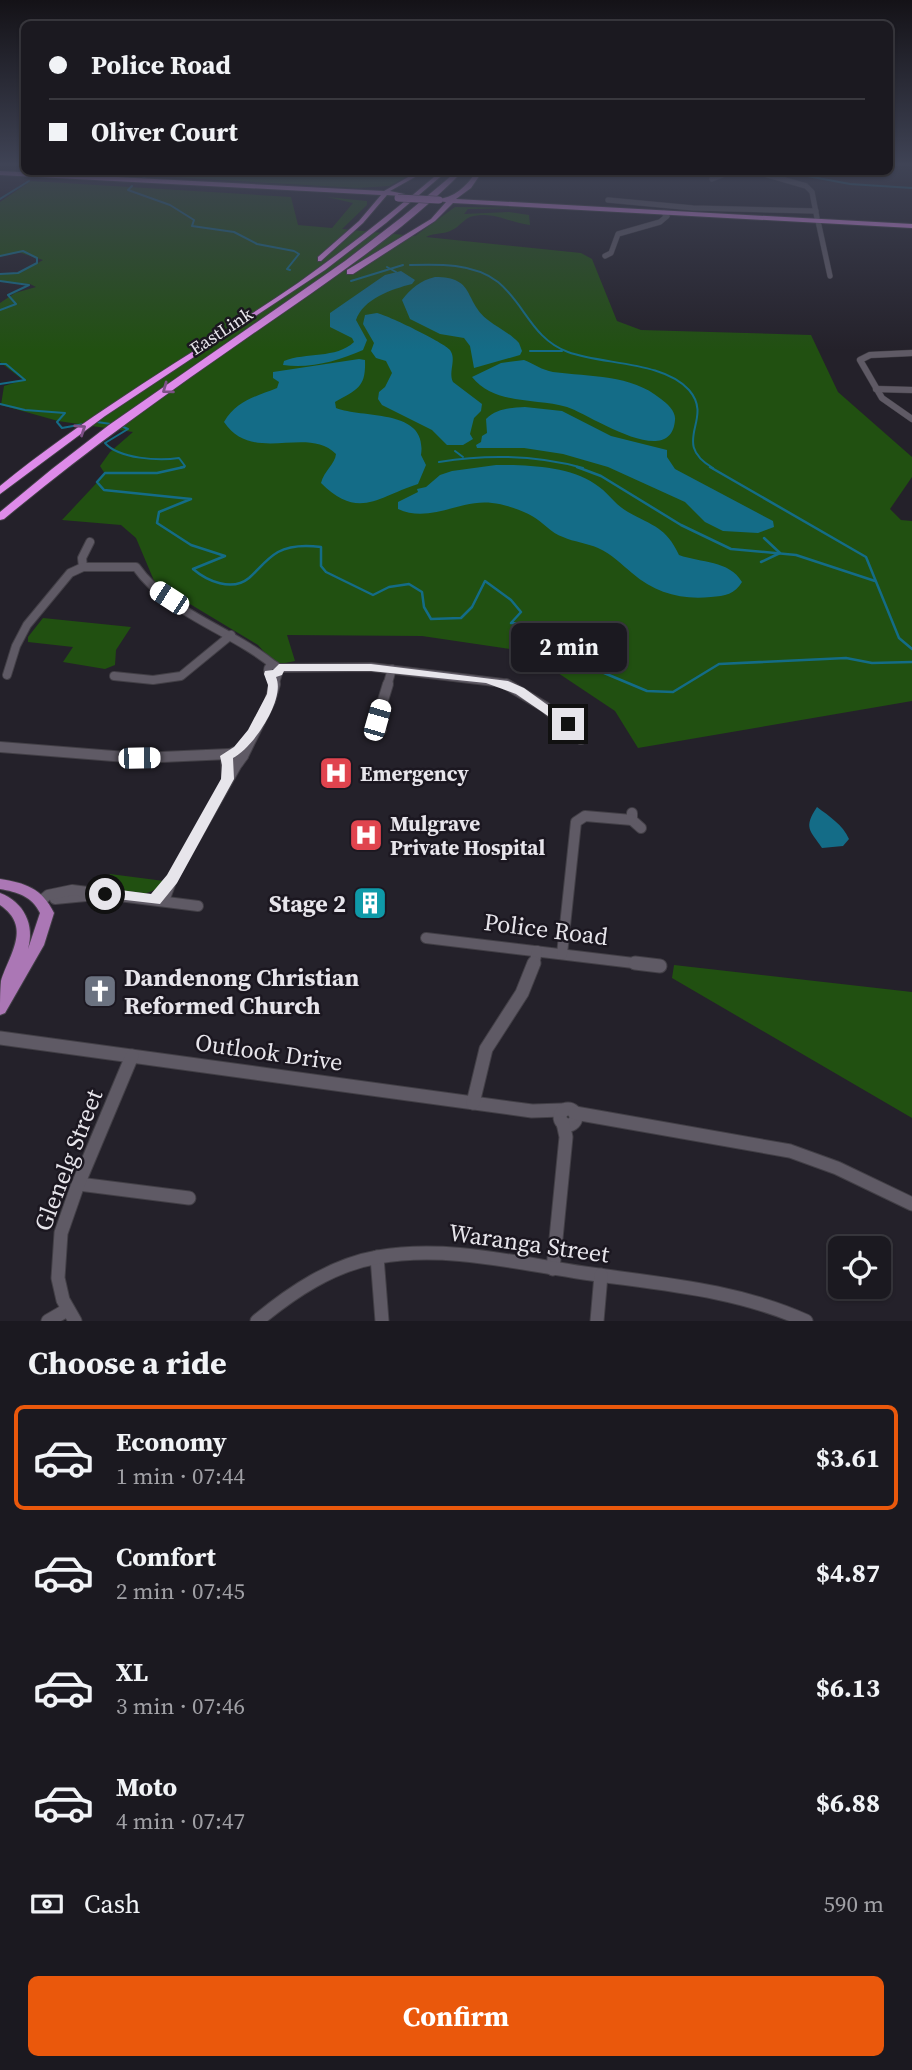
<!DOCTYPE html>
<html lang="en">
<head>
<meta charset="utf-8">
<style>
	:root { --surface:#1b1920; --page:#28262d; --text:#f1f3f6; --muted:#a0a0a5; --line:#39383e; --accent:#ea580c }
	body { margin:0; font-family:"Source Serif 4",serif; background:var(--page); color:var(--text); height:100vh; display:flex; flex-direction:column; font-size:26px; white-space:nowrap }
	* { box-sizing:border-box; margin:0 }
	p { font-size:23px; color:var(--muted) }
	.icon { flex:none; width:38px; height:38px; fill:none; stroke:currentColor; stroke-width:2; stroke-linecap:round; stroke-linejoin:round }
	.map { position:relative; height:1321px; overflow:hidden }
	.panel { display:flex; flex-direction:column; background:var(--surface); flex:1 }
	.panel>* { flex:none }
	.top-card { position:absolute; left:21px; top:21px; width:872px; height:154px; border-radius:10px; box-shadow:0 2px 5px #0004,0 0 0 2px var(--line); display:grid; align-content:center; height:154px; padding:0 28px; background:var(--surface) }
	.controls { position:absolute; left:828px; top:1236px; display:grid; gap:14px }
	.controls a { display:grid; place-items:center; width:63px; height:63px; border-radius:10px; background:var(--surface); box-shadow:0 2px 5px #0004,0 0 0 2px var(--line); font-size:35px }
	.end { position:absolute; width:32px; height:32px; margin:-16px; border:9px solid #e7e5eb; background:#111; box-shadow:0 0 0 4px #111 }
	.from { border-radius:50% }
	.bubble { position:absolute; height:49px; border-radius:10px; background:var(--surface); box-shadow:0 2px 5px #0004,0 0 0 2px var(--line); font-size:23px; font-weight:700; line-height:49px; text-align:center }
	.car { position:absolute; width:21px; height:42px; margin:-21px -10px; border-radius:9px; box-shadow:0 0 5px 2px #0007; background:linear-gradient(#fff 24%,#345 0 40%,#fff 0 76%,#345 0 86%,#fff 0) }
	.top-card b { display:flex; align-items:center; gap:24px; height:66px; font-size:26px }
	.top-card b+b { border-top:2px solid var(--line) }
	.top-card i { width:18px; height:18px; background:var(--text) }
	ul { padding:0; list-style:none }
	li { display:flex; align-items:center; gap:21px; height:105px; margin:0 14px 10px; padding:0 14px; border:4px solid transparent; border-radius:10px }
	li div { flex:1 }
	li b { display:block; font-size:26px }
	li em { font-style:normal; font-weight:700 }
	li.current { border-color:var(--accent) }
	li>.icon { width:63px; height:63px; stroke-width:1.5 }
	h2 { padding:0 28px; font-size:32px; line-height:84px }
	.pay { display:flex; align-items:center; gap:18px; height:77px; padding:0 28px; font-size:26px }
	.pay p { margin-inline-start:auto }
	.action { display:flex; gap:14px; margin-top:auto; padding:14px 28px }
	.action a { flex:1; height:80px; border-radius:10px; background:var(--accent); color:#fff; font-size:28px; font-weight:700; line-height:80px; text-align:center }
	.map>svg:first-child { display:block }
	.green { fill:#215011 }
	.water { fill:#146c87 }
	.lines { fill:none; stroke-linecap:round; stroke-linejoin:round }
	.stream-far1 { stroke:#146c87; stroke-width:2 }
	.stream { stroke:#146c87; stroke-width:2.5 }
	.minor-far4-casing { stroke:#423f46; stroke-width:6 }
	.minor-far3-casing { stroke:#423f46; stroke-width:7 }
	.minor-far2-casing { stroke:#423f46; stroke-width:10 }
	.minor-far1-casing { stroke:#423f46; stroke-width:12 }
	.minor-casing { stroke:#423f46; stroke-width:15 }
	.major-casing { stroke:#423f46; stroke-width:2 }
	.highway-casing { stroke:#423f46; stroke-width:2 }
	.minor-far4 { stroke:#5f5a65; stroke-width:5 }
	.minor-far3 { stroke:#5f5a65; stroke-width:6 }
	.minor-far2 { stroke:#5f5a65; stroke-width:8 }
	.minor-far1 { stroke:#5f5a65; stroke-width:10 }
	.minor { stroke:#5f5a65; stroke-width:13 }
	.major { fill:#ab77b5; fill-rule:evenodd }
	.highway { fill:#de8bea; fill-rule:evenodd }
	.highway-bridge-casing { stroke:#423f46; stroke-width:8; stroke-linecap:butt }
	.highway-bridge { stroke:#de8bea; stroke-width:7 }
	.oneway { stroke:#7c5185 }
	.route { fill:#e7e5eb }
	.labels { text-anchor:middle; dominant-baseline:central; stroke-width:5; stroke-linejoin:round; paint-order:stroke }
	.far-street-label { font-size:18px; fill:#e7e5eb; stroke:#1b1720 }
	.poi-label { font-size:21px; font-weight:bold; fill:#e7e5eb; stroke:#1b1720; text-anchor:start }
	.near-poi-label { font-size:24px; font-weight:bold; fill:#e7e5eb; stroke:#1b1720; text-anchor:end }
	.near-street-label { font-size:24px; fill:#e7e5eb; stroke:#1b1720 }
</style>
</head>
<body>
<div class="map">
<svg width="912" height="1321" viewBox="0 0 912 1321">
	<rect width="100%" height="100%" fill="#24212a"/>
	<g class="green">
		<polygon points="86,172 415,172 389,186 358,188"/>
		<path d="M31 181 291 197 298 225 332 228 353 203 327 197 367 201V205L342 229 415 236 455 207 533 208 468 209 464 214 509 212 529 215 530 225C508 223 494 210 470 217 463 220 459 227 452 230 444 235 435 232 426 237L581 253 592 259 617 321 641 330 811 335 838 392 912 457V477L890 509 901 520 912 521V701L638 748 615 711 528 653 516 650 422 636 287 635 295 661 276 665 258 645 155 583 136 538 121 525 62 520 105 474 100 466 110 452 133 432 58 421 1 405 4 386 23 380 0 362V303L15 293 36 287 30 284 0 281V275L22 272 43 260 18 252 0 256V202Z"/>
		<polygon points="43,618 131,627 116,650 115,665 105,669 63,662 73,647 28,642 28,637"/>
		<path d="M110 874 164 881C149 902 124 892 101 889Z"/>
		<polygon points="674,965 912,992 912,1118 672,978"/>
	</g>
	<g class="water">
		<path d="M401 271 415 280 412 284C392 289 363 299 356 320L367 340 363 350C338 361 310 369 283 365L284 361C306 352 336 359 354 342L352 338 330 327V313L385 275Z"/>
		<path d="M435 277C476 277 463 300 488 320 498 328 510 333 519 343L522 351 520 355 474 368 470 346 464 338 440 334 410 319 402 300C410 289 421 280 435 277Z"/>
		<path d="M377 313C387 315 445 343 450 350 457 360 448 371 453 382L482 404 481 411 474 418 470 434 473 439 463 445H447L432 430 382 405 378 399 379 392 385 387 392 373 386 361 376 358 371 351 374 343 363 324 365 315Z"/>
		<path d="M359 359 365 360C366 387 358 389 335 402L336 408C364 419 428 408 421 455L426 465 418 484C379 496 359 521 321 483 324 471 335 464 336 454 307 425 253 465 224 422 237 400 255 397 277 388L279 382 273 378V372Z"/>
		<path d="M524 360C534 364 542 370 553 372 590 377 631 374 661 399 668 404 676 412 675 420 671 471 589 414 567 407 535 398 494 405 472 377L501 363Z"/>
		<path d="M525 407 562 411 611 436 667 450V457L675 469 773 521 774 527 758 533 723 531 705 522 685 502 608 467 563 454 524 448H477L476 445 481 442 482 436 487 433 486 419C497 408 510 408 525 407Z"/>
		<path d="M496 465C528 465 568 466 595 484 608 492 615 505 628 512 653 526 666 527 679 555 701 563 729 560 742 582 735 594 725 596 711 597 681 600 655 593 632 573 621 564 612 554 598 548 587 543 574 542 563 537 551 533 543 522 532 516 521 510 504 504 492 503 459 499 430 524 398 509V502L418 492 417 489 426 487 440 475 452 471Z"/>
		<path d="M817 807C829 816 843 825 849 839L843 846 822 848C810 830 803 828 817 807Z"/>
	</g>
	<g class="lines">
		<g class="stream-far1">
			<polyline points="786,172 850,184 912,188"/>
			<polyline points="143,178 152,172"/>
			<polyline points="132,186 128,190 170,205 194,220 192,226 234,232 257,244 294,251 299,254 287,269 290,270"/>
			<polyline points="0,199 29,181"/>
			<polyline points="0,256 23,251 37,258 37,263 18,273 0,274"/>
			<path d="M410 265C438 264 474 263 498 282 525 304 532 339 568 352 603 365 663 361 689 390 715 420 669 442 713 468"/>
			<polyline points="387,267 396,272"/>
			<polyline points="0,281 29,285 8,295 16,304 0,310"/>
			<polyline points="351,281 403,265"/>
			<polyline points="530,351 562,351"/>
			<polyline points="0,364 6,364 25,380 0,384"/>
			<polyline points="0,404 25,410 65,413 57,422 62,428 84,424"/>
			<polyline points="97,422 111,424"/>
			<path d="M121 426 128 429 105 443C119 459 159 461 179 458L185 466 180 468"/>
			<polyline points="455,451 463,457"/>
			<path d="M439 462C488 454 536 455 583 468"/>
		</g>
		<g class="stream">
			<path d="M184 467 157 473H105L97 482 104 490 191 499 159 512 157 523 191 545 225 556 193 569C207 581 232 592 249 578 259 569 266 559 278 552 291 545 306 545 321 547V566L326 572 373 595 389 587 409 584 422 592 424 607 431 619 461 618 472 607 485 581 511 600 521 612 511 623 564 624 555 644 566 657 647 691 673 692 719 664 846 658 872 663 912 662"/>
			<polyline points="577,467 601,476 681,525 731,549 796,555 875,581"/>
			<polyline points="710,467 866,557 899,638 912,649"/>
			<polyline points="761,562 780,553 764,538"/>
		</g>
		<g class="minor-far4-casing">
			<g id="minor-far4">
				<polyline points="757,172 806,186 812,192 817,218"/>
				<polyline points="712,179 730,172"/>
				<polyline points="608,200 693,208 816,211"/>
				<polyline points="818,221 830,276"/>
				<polyline points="605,256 611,253 618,234 660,222 667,216 664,213"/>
			</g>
		</g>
		<g class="minor-far3-casing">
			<g id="minor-far3">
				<polyline points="912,353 870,355 860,360 882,398 912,419"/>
				<polyline points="876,389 912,390"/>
			</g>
		</g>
		<g class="minor-far2-casing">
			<g id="minor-far2">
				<polyline points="83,567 82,558 90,542"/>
				<circle cx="273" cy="670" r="5"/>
				<polyline points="279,668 371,667 503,683 509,686"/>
				<path d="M7 675 16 646 27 625 70 573 83 567H136C170 615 233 630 276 667"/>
				<polyline points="114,676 153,680 181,676 231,635"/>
				<polyline points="274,686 278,673"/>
				<polyline points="387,686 392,669"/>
			</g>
		</g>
		<g class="minor-far1-casing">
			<g id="minor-far1">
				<polyline points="506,684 545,707 581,739"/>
				<polyline points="381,730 377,720 388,684"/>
				<polyline points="0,747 139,758 229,754"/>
				<polyline points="243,756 270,701 275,684"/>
				<polyline points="227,777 226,756 235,752 243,756 238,763 228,763"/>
				<polyline points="632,813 632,820 641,828"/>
				<polyline points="55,899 86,896"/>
				<polyline points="155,900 172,879"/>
				<polyline points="41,901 48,895 72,890 198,906"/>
				<polyline points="164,901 172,879 237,764"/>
				<polyline points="426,938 650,965"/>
				<polyline points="562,954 576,822 585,816 632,820"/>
				<polyline points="534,965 537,951"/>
			</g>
		</g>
		<g class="minor-casing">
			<g id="minor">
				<polyline points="635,963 660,966"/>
				<polyline points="0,1038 532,1111 562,1110"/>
				<polyline points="473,1103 486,1049 522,993 534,963"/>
				<circle cx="568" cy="1117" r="8"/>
				<polyline points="575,1113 790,1151 837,1168 912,1204"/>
				<polyline points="79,1184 189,1198"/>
				<polyline points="377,1257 382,1321"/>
				<polyline points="553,1269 566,1137 563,1123"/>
				<polyline points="48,1321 67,1310"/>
				<polyline points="75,1321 63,1300 58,1278 61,1233 77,1187 132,1056"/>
				<path d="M257 1321C292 1292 332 1265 378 1257 446 1245 516 1263 584 1273 660 1284 735 1289 806 1321"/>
				<polyline points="597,1321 601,1275"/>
			</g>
		</g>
		<g class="major-casing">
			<path id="major" d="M0 879C25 883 42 888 54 913L44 945 5 1013 0 1015C0 1004 0 991 1 981 10 953 32 927 0 905V893C24 902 35 925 28 949L40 913C32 896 17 892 0 889Z"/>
		</g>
		<g class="highway-casing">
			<g id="highway">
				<polygon points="0,171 384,191 417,172 424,172 390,191 404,194 401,196 387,195 363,223 321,261 318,261 318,257 359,221 381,195 0,175"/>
				<path d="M440 172H446L386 223 325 270 105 416 0 494V486C94 409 198 351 298 283 347 248 394 211 440 172Z"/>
				<path d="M456 172H462C401 234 323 285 251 335 166 394 83 453 4 519L0 520V512L52 469 109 425 345 261 402 217Z"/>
				<path d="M476 172H482L471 188 456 199 912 224V228L453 203 435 221 353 274H347V270L431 219 446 202 437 201V199C454 198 466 187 476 172Z"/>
			</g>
		</g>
		<use href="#minor-far4" class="minor-far4"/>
		<use href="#minor-far3" class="minor-far3"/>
		<use href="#minor-far2" class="minor-far2"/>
		<use href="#minor-far1" class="minor-far1"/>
		<use href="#minor" class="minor"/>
		<use href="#major" class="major"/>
		<use href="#highway" class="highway"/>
		<g class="highway-bridge-casing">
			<polyline id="highway-bridge" points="398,198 439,200"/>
		</g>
		<use href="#highway-bridge" class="highway-bridge"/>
	</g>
	<defs><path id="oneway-chevron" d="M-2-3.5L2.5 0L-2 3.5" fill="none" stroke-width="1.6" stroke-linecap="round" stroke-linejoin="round" transform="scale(1.75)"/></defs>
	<g class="oneway">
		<use href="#oneway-chevron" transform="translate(167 389) rotate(144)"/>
		<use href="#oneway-chevron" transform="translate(81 429) rotate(-34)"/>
	</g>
	<linearGradient id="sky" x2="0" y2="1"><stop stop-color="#141217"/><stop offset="0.47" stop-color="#3f4355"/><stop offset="1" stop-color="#3f4355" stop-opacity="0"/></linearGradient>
	<rect width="912" height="350" fill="url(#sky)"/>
	<path class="route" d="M371 664 508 681 524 688 574 724 568 728 564 727 516 694 486 683 371 671H284L282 675 276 677C286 699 253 748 233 758L234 779 177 883 160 904 100 897 98 894 105 888 151 894 167 875 221 779 222 765 220 756 234 747 248 730 267 694 268 685 264 674 265 671 273 670 279 664Z"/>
	<defs>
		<g id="hospital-square" transform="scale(1.75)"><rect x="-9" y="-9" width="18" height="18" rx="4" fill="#e0444e" stroke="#1b1720"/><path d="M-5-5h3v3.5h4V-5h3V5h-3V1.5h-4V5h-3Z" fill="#fff"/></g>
		<g id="building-square" transform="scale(1.75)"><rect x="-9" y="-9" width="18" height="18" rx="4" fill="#0f9aa8" stroke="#1b1720"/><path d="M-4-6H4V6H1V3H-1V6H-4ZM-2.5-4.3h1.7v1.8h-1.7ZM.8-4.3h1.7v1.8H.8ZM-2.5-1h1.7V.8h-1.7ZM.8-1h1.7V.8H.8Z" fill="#fff"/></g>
		<g id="church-square" transform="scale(1.75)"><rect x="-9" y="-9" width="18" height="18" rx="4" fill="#6b7280" stroke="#1b1720"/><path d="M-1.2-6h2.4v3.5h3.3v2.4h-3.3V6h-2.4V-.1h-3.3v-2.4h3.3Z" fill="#fff"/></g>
	</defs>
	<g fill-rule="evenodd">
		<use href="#hospital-square" x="336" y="773"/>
		<use href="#hospital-square" x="366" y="835"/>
		<use href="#building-square" x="370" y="903"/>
		<use href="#church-square" x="100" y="991"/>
	</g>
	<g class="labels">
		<g class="far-street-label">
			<text transform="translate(221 331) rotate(-33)">EastLink</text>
		</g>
		<g class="poi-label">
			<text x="360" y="773">Emergency</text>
			<text x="390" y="823">Mulgrave<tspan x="390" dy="24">Private Hospital</tspan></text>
		</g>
		<g class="near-poi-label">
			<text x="346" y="903">Stage 2</text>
			<text x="124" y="977" text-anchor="start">Dandenong Christian<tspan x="124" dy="28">Reformed Church</tspan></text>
		</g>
		<g class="near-street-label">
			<text transform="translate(546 929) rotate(7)">Police Road</text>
			<text transform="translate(269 1052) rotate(8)">Outlook Drive</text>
			<text transform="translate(68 1160) rotate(-69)">Glenelg Street</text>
			<text transform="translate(529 1243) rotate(8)">Waranga Street</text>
		</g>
	</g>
</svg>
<div class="controls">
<a><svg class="icon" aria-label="locate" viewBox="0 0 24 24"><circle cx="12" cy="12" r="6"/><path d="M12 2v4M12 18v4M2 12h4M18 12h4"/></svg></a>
</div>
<i class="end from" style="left:105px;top:894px"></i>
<i class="end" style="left:568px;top:724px"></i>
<div class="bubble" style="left:511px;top:623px;width:116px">2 min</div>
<i class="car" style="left:169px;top:598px;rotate:303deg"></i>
<i class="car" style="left:377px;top:720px;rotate:16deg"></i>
<i class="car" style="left:139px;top:758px;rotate:89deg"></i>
<div class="top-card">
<b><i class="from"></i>Police Road</b>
<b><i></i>Oliver Court</b>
</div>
</div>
<section class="panel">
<h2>Choose a ride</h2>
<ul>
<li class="current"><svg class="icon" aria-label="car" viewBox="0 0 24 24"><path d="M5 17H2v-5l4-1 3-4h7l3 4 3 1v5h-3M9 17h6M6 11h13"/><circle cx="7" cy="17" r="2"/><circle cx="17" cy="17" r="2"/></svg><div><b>Economy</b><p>1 min · 07:44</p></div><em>$3.61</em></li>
<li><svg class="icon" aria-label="car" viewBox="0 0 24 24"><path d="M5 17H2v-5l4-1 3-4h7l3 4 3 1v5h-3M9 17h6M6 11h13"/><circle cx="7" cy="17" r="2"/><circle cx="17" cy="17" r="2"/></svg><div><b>Comfort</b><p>2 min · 07:45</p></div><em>$4.87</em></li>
<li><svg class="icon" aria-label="car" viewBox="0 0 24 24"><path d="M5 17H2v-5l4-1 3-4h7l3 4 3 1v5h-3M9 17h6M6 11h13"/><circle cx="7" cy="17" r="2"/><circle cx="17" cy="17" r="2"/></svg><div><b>XL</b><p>3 min · 07:46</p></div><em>$6.13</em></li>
<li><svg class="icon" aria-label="car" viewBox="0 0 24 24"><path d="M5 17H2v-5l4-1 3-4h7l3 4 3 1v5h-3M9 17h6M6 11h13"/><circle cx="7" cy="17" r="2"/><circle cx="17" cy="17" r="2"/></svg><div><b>Moto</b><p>4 min · 07:47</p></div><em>$6.88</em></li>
</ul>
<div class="pay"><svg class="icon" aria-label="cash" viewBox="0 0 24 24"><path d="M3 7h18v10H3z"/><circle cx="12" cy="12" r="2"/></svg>Cash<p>590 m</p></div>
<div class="action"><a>Confirm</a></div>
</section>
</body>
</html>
